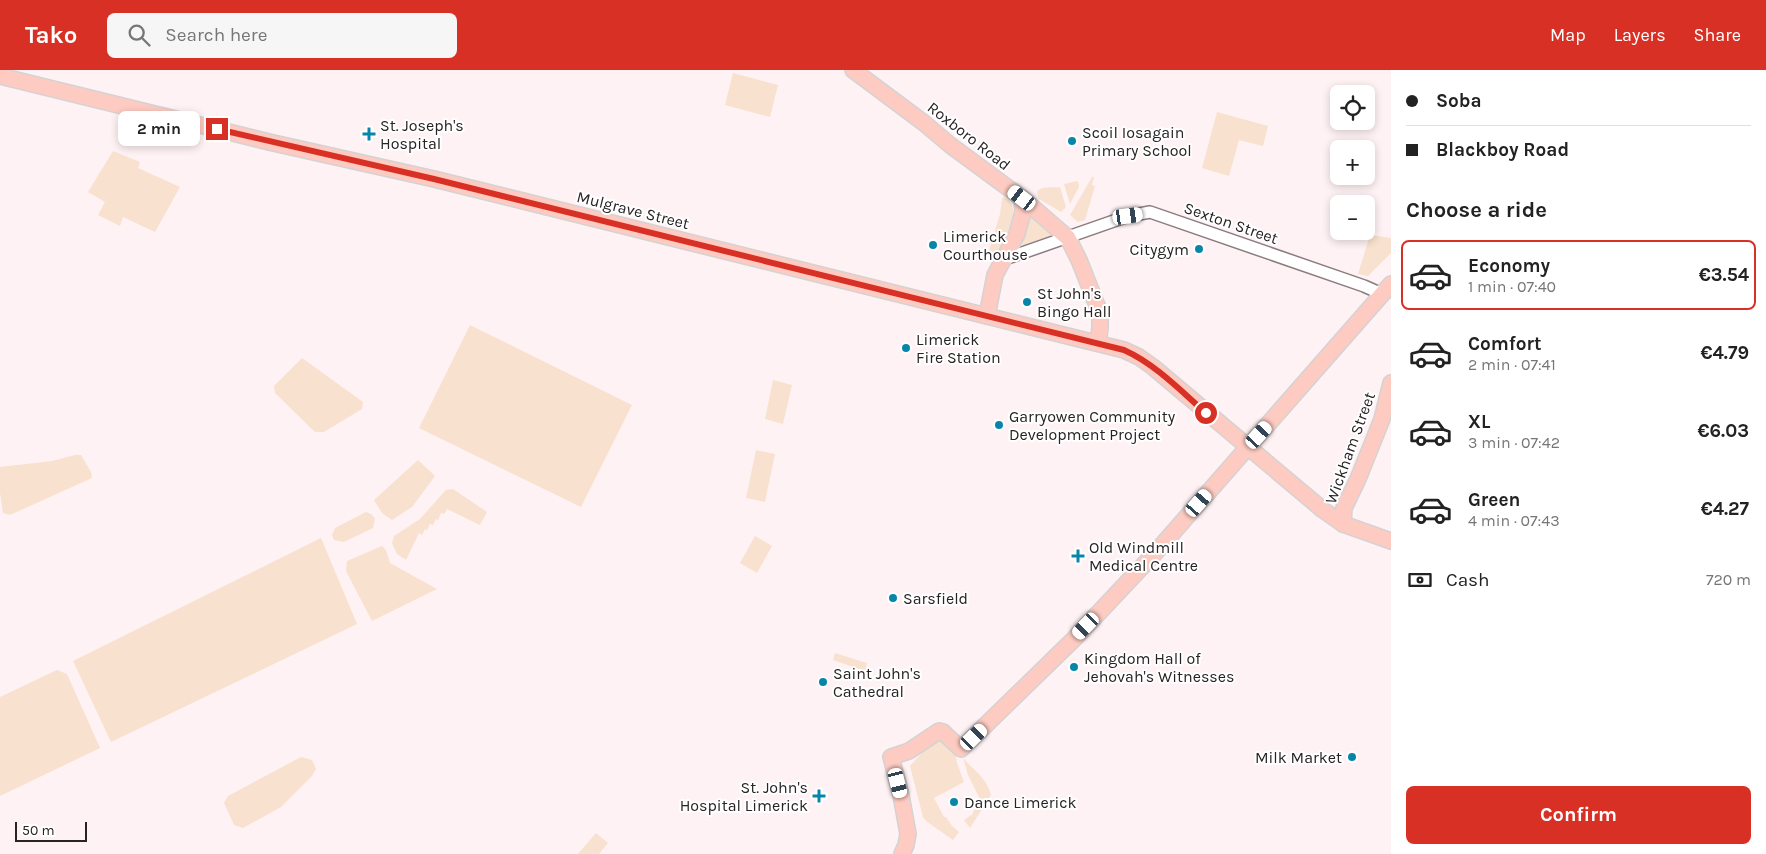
<!DOCTYPE html>
<html lang="en">
<head>
<meta charset="utf-8">
<style>
	:root { --surface:#fff; --page:#f6f6f6; --text:#222; --muted:#767676; --line:#e0e0e0; --accent:#d93025 }
	body { margin:0; font-family:Karla,sans-serif; background:var(--page); color:var(--text); height:100vh; display:flex; flex-direction:column; font-size:19px; white-space:nowrap }
	* { box-sizing:border-box; margin:0 }
	p { font-size:16px; color:var(--muted) }
	.icon { flex:none; width:28px; height:28px; fill:none; stroke:currentColor; stroke-width:2; stroke-linecap:round; stroke-linejoin:round }
	.map { position:relative; flex:1; overflow:hidden }
	.drawer { display:flex; flex-direction:column; background:var(--surface); width:375px }
	.drawer>* { flex:none }
	.hud { display:grid; align-content:center; height:110px; padding:0 15px; background:var(--surface) }
	.buttons { position:absolute; left:1330px; top:15px; display:grid; gap:10px }
	.buttons a { display:grid; place-items:center; width:45px; height:45px; border-radius:8px; background:var(--surface); box-shadow:0 2px 8px #0003; font-size:25px }
	.scale { position:absolute; left:15px; bottom:12px; width:72px; box-sizing:border-box; padding-left:5px; border:2px solid #282324; border-top:0; font-size:14px; line-height:18px; white-space:nowrap; color:#282324; -webkit-text-stroke:4px #fff; paint-order:stroke }
	.end { position:absolute; width:22px; height:22px; margin:-11px; border:6px solid #d93025; background:#fff; box-shadow:0 0 0 2px #fff }
	.from { border-radius:50% }
	.bubble { position:absolute; height:35px; border-radius:8px; background:var(--surface); box-shadow:0 2px 8px #0003; font-size:16px; font-weight:700; line-height:35px; text-align:center }
	.car { position:absolute; width:15px; height:30px; margin:-15px -8px; border-radius:6px; box-shadow:0 0 4px 1px #0007; background:linear-gradient(#fff 24%,#345 0 40%,#fff 0 76%,#345 0 86%,#fff 0) }
	.hud b { display:flex; align-items:center; gap:18px; height:48px; font-size:19px }
	.hud b+b { border-top:1px solid var(--line) }
	.hud i { width:12px; height:12px; background:var(--text) }
	ul { padding:0; list-style:none }
	li { display:flex; align-items:center; gap:15px; height:70px; margin:0 10px 8px; padding:0 5px; border:2px solid transparent; border-radius:8px }
	li div { flex:1 }
	li b { display:block; font-size:19px }
	li em { font-style:normal; font-weight:700 }
	li.selected { border-color:var(--accent) }
	li>.icon { width:45px; height:45px; stroke-width:1.5 }
	h2 { padding:0 15px; font-size:22px; line-height:60px }
	.pay { display:flex; align-items:center; gap:12px; height:55px; padding:0 15px; font-size:19px }
	.pay p { margin-inline-start:auto }
	.cta { display:flex; gap:10px; margin-top:auto; padding:10px 15px }
	.cta a { flex:1; height:58px; border-radius:8px; background:var(--accent); color:#fff; font-size:20px; font-weight:700; line-height:58px; text-align:center }
	header { display:flex; align-items:center; gap:30px; box-sizing:border-box; height:70px; padding:0 25px; background:var(--accent); color:#fff }
	header strong { font-size:24px }
	nav { display:flex; gap:28px; margin-inline-start:auto; font-size:18px }
	.search { width:350px; height:45px; background:var(--page); display:flex; align-items:center; gap:12px; box-sizing:border-box; padding:0 18px; border-radius:8px; color:var(--muted); font-size:19px }
	main { display:flex; flex:1; min-height:0 }
	.map>svg:first-child { display:block }
	.green { fill:#f8e1ce }
	.lines { fill:none; stroke-linecap:round; stroke-linejoin:round }
	.minor-casing { stroke:#8a7c7f; stroke-width:14 }
	.major-casing { stroke:#d4d3d3; stroke-width:18 }
	.minor { stroke:#fff; stroke-width:11 }
	.major { stroke:#fdcbc1; stroke-width:15 }
	.route { stroke:#d93025; stroke-width:6 }
	.poi-dot { fill:#0886a9; stroke:#fff; stroke-width:2 }
	.labels { text-anchor:middle; dominant-baseline:central; stroke-width:4; stroke-linejoin:round; paint-order:stroke }
	.poi-label { font-size:16px; fill:#282324; stroke:#fff; text-anchor:start }
	.street-label { font-size:16px; fill:#282324; stroke:#fff }
</style>
</head>
<body>
<header>
<strong>Tako</strong>
<div class="search"><svg class="icon" aria-label="search" viewBox="0 0 24 24"><circle cx="10" cy="10" r="6"/><path d="M15 15l6 6"/></svg>Search here</div>
<nav><a>Map</a><a>Layers</a><a>Share</a></nav>
</header>
<main>
<div class="map">
<svg width="1391" height="784" viewBox="0 0 1391 784">
	<rect width="100%" height="100%" fill="#fff2f4"/>
	<g class="green">
		<polygon points="733,3 778,15 770,47 725,35"/>
		<polygon points="1217,42 1268,56 1263,76 1239,70 1229,106 1202,98"/>
		<polygon points="113,81 140,92 138,98 180,117 155,162 123,147 120,156 98,145 105,132 88,122"/>
		<polygon points="1092,107 1094,107 1092,115 1095,116 1085,150 1078,152 1070,145"/>
		<polygon points="1077,111 1079,114 1079,117 1070,134 1064,114"/>
		<path d="M1060 117 1066 137 1061 142 1039 129 1037 122C1041 115 1053 118 1060 117Z"/>
		<path d="M1004 127C1026 139 1005 173 995 187L988 184 1000 144 1002 128Z"/>
		<polygon points="1029,143 1054,164 1052,167 1024,177 1022,174"/>
		<polygon points="1370,165 1391,168 1391,183 1368,206 1358,204"/>
		<polygon points="470,255 632,335 581,437 419,358"/>
		<polygon points="302,288 363,332 362,339 324,362 315,362 275,323 274,316"/>
		<polygon points="773,310 792,315 783,354 765,349"/>
		<polygon points="756,380 775,384 765,432 746,428"/>
		<polygon points="75,385 81,385 91,402 92,408 10,445 3,443 0,423 0,397 52,391"/>
		<polygon points="418,390 435,406 412,437 392,450 382,443 374,430"/>
		<polygon points="453,419 487,442 480,455 447,439 444,444 441,443 438,450 436,449 433,455 430,454 427,460 425,459 422,465 419,463 406,490 397,484 392,473 394,466 420,449 446,420"/>
		<polygon points="366,442 371,444 375,448 373,458 344,472 334,470 332,465 335,458"/>
		<polygon points="755,466 772,476 757,503 740,493"/>
		<polygon points="321,468 357,554 111,672 73,591"/>
		<polygon points="382,476 386,480 390,493 437,519 372,551 346,501 347,491"/>
		<polygon points="835,583 867,593 865,601 833,590"/>
		<polygon points="57,600 67,604 100,678 0,726 0,627"/>
		<polygon points="942,669 955,682 957,693 964,712 934,728 944,747 946,747 952,756 959,762 953,770 926,751 923,747 910,696 933,671"/>
		<polygon points="301,687 312,690 316,699 312,706 281,737 243,758 234,755 224,733 228,726"/>
		<path d="M963 688C973 700 987 708 991 725L970 758 964 750 973 744V742L977 737 980 729 968 705Z"/>
		<polygon points="596,763 608,773 599,784 578,784"/>
	</g>
	<g class="lines">
		<g class="minor-casing">
			<polyline id="minor" points="1005,189 1128,146 1150,142 1364,216 1382,224"/>
		</g>
		<g class="major-casing">
			<g id="major">
				<polyline points="853,0 924,53 950,75 1022,128 1068,168 1079,190 1100,243 1100,258 1098,273"/>
				<polyline points="0,6 269,72 434,109 1124,280 1139,287 1153,297 1323,440 1343,454 1391,471"/>
				<polyline points="987,246 995,205 1017,164 1023,142 1022,128"/>
				<polyline points="1343,454 1344,438 1358,409 1382,349 1391,313"/>
				<polyline points="902,784 906,775 908,764 901,725 891,687 909,681 939,661 943,662 961,679 1074,569 1155,483 1391,214"/>
			</g>
		</g>
		<use href="#minor" class="minor"/>
		<use href="#major" class="major"/>
	</g>
	<g class="lines">
		<path class="route" d="M217 59 434 109 1124 280C1155 294 1180 320 1206 343"/>
	</g>
	<g class="poi-dot">
		<path d="M366.5 56.5h5v5h5v5h-5v5h-5v-5h-5v-5h5z"/>
		<circle cx="1072" cy="71" r="5"/>
		<circle cx="933" cy="175" r="5"/>
		<circle cx="1199" cy="179" r="5"/>
		<circle cx="1027" cy="232" r="5"/>
		<circle cx="906" cy="278" r="5"/>
		<circle cx="999" cy="355" r="5"/>
		<path d="M1075.5 478.5h5v5h5v5h-5v5h-5v-5h-5v-5h5z"/>
		<circle cx="893" cy="528" r="5"/>
		<circle cx="1074" cy="597" r="5"/>
		<circle cx="823" cy="612" r="5"/>
		<circle cx="1352" cy="687" r="5"/>
		<path d="M816.5 718.5h5v5h5v5h-5v5h-5v-5h-5v-5h5z"/>
		<circle cx="954" cy="732" r="5"/>
	</g>
	<g class="labels">
		<g class="poi-label">
			<text x="380" y="55">St. Joseph's<tspan x="380" dy="18">Hospital</tspan></text>
			<text x="1082" y="62">Scoil Iosagain<tspan x="1082" dy="18">Primary School</tspan></text>
			<text x="943" y="166">Limerick<tspan x="943" dy="18">Courthouse</tspan></text>
			<text x="1189" y="179" text-anchor="end">Citygym</text>
			<text x="1037" y="223">St John's<tspan x="1037" dy="18">Bingo Hall</tspan></text>
			<text x="916" y="269">Limerick<tspan x="916" dy="18">Fire Station</tspan></text>
			<text x="1009" y="346">Garryowen Community<tspan x="1009" dy="18">Development Project</tspan></text>
			<text x="1089" y="477">Old Windmill<tspan x="1089" dy="18">Medical Centre</tspan></text>
			<text x="903" y="528">Sarsfield</text>
			<text x="1084" y="588">Kingdom Hall of<tspan x="1084" dy="18">Jehovah's Witnesses</tspan></text>
			<text x="833" y="603">Saint John's<tspan x="833" dy="18">Cathedral</tspan></text>
			<text x="1342" y="687" text-anchor="end">Milk Market</text>
			<text x="808" y="717" text-anchor="end">St. John's<tspan x="808" dy="18">Hospital Limerick</tspan></text>
			<text x="964" y="732">Dance Limerick</text>
		</g>
		<g class="street-label">
			<text transform="translate(969 66) rotate(38)">Roxboro Road</text>
			<text transform="translate(633 140) rotate(14)">Mulgrave Street</text>
			<text transform="translate(1231 153) rotate(19)">Sexton Street</text>
			<text transform="translate(1350 378) rotate(-70)">Wickham Street</text>
		</g>
	</g>
</svg>
<div class="buttons">
<a><svg class="icon" aria-label="locate" viewBox="0 0 24 24"><circle cx="12" cy="12" r="6"/><path d="M12 2v4M12 18v4M2 12h4M18 12h4"/></svg></a>
<a>+</a>
<a>−</a>
</div>
<div class="scale">50 m</div>
<i class="end from" style="left:1206px;top:343px"></i>
<i class="end" style="left:217px;top:59px"></i>
<div class="bubble" style="left:118px;top:41px;width:82px">2 min</div>
<i class="car" style="left:1022px;top:128px;rotate:307deg"></i>
<i class="car" style="left:1128px;top:146px;rotate:82deg"></i>
<i class="car" style="left:1259px;top:365px;rotate:42deg"></i>
<i class="car" style="left:1199px;top:433px;rotate:41deg"></i>
<i class="car" style="left:1086px;top:556px;rotate:224deg"></i>
<i class="car" style="left:974px;top:667px;rotate:46deg"></i>
<i class="car" style="left:898px;top:713px;rotate:166deg"></i>
</div>
<section class="drawer">
<div class="hud">
<b><i class="from"></i>Soba</b>
<b><i></i>Blackboy Road</b>
</div>
<h2>Choose a ride</h2>
<ul>
<li class="selected"><svg class="icon" aria-label="car" viewBox="0 0 24 24"><path d="M5 17H2v-5l4-1 3-4h7l3 4 3 1v5h-3M9 17h6M6 11h13"/><circle cx="7" cy="17" r="2"/><circle cx="17" cy="17" r="2"/></svg><div><b>Economy</b><p>1 min · 07:40</p></div><em>€3.54</em></li>
<li><svg class="icon" aria-label="car" viewBox="0 0 24 24"><path d="M5 17H2v-5l4-1 3-4h7l3 4 3 1v5h-3M9 17h6M6 11h13"/><circle cx="7" cy="17" r="2"/><circle cx="17" cy="17" r="2"/></svg><div><b>Comfort</b><p>2 min · 07:41</p></div><em>€4.79</em></li>
<li><svg class="icon" aria-label="car" viewBox="0 0 24 24"><path d="M5 17H2v-5l4-1 3-4h7l3 4 3 1v5h-3M9 17h6M6 11h13"/><circle cx="7" cy="17" r="2"/><circle cx="17" cy="17" r="2"/></svg><div><b>XL</b><p>3 min · 07:42</p></div><em>€6.03</em></li>
<li><svg class="icon" aria-label="car" viewBox="0 0 24 24"><path d="M5 17H2v-5l4-1 3-4h7l3 4 3 1v5h-3M9 17h6M6 11h13"/><circle cx="7" cy="17" r="2"/><circle cx="17" cy="17" r="2"/></svg><div><b>Green</b><p>4 min · 07:43</p></div><em>€4.27</em></li>
</ul>
<div class="pay"><svg class="icon" aria-label="cash" viewBox="0 0 24 24"><path d="M3 7h18v10H3z"/><circle cx="12" cy="12" r="2"/></svg>Cash<p>720 m</p></div>
<div class="cta"><a>Confirm</a></div>
</section>
</main>
</body>
</html>
